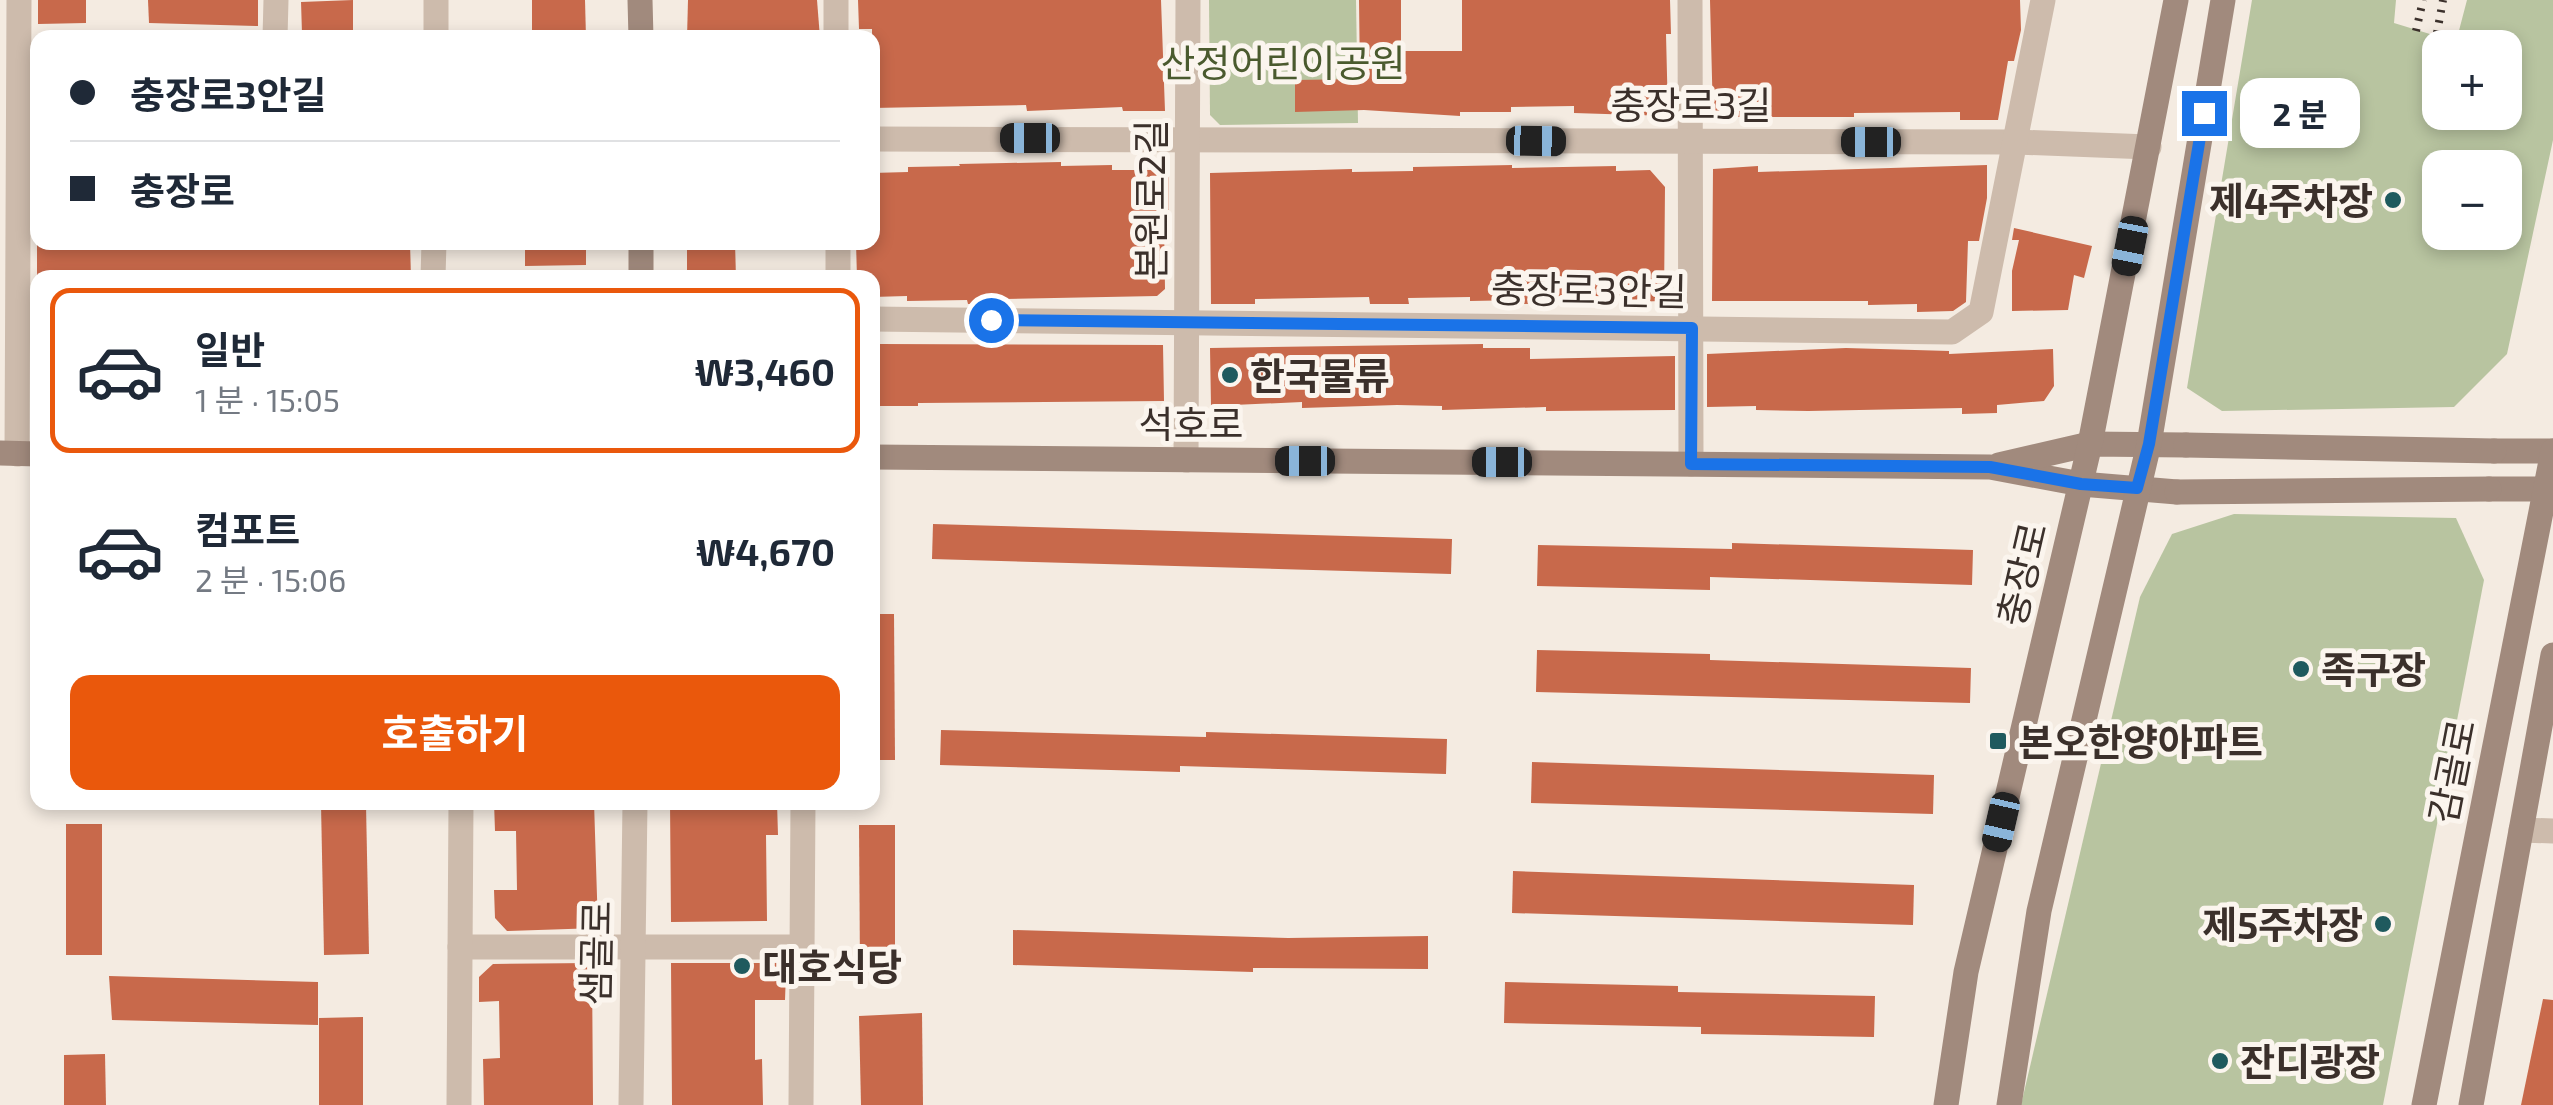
<!DOCTYPE html>
<html lang="ko">
<head>
<meta charset="utf-8">
<style>
	:root { --surface:#fff; --page:#f6f6f7; --text:#1f2937; --muted:#747a83; --line:#e0e1e3; --accent:#ea580c }
	body { margin:0; font-family:"Exo 2","Noto Sans KR",sans-serif; background:var(--page); color:var(--text); height:100vh; display:flex; flex-direction:column; font-size:38px; white-space:nowrap }
	* { box-sizing:border-box; margin:0 }
	p { font-size:32px; color:var(--muted) }
	.icon { flex:none; width:55px; height:55px; fill:none; stroke:currentColor; stroke-width:2; stroke-linecap:round; stroke-linejoin:round }
	.map { position:relative; flex:1; overflow:hidden }
	.panel { position:absolute; left:30px; top:270px; width:850px; height:540px; display:flex; flex-direction:column; background:var(--surface); border-radius:20px; box-shadow:0 5px 15px #0003 }
	.panel>* { flex:none }
	.banner { position:absolute; left:30px; top:30px; width:850px; height:220px; border-radius:20px; box-shadow:0 5px 15px #0003; display:grid; align-content:center; height:220px; padding:0 40px; background:var(--surface) }
	.controls { position:absolute; left:2422px; top:30px; display:grid; gap:20px }
	.controls a { display:grid; place-items:center; width:100px; height:100px; border-radius:20px; background:var(--surface); box-shadow:0 5px 15px #0003; font-size:50px }
	.end { position:absolute; width:45px; height:45px; margin:-22px; border:12px solid #1a73e8; background:#fff; box-shadow:0 0 0 5px #fff }
	.from { border-radius:50% }
	.bubble { position:absolute; height:70px; border-radius:20px; background:var(--surface); box-shadow:0 5px 15px #0003; font-size:32px; font-weight:700; line-height:70px; text-align:center }
	.car { position:absolute; width:30px; height:60px; margin:-30px -15px; border-radius:12px; box-shadow:0 0 8px 2px #0007; background:linear-gradient(#222 24%,#8ab4d8 0 40%,#222 0 76%,#8ab4d8 0 86%,#222 0) }
	.banner b { display:flex; align-items:center; gap:35px; height:95px; font-size:38px }
	.banner b+b { border-top:2px solid var(--line) }
	.banner i { width:25px; height:25px; background:var(--text) }
	ul { padding:18px 0 0; list-style:none }
	li { display:flex; align-items:center; gap:30px; height:165px; margin:0 20px 15px; padding:0 20px; border:5px solid transparent; border-radius:20px }
	li div { flex:1 }
	li b { display:block; font-size:38px }
	li em { font-style:normal; font-weight:700 }
	li.selected { border-color:var(--accent) }
	li>.icon { width:90px; height:90px; stroke-width:1.5 }
	.action { display:flex; gap:20px; margin-top:auto; padding:20px 40px }
	.action a { flex:1; height:115px; border-radius:20px; background:var(--accent); color:#fff; font-size:40px; font-weight:700; line-height:115px; text-align:center }
	.map>svg:first-child { display:block }
	.green { fill:#b8c4a0; fill-rule:evenodd }
	.building { fill:#c8694b }
	.lines { fill:none; stroke-linecap:round; stroke-linejoin:round }
	.street { stroke:#cdbbac; stroke-width:25 }
	.secondary { stroke:#a18a7d; stroke-width:25 }
	.rail { stroke:#3b302b; stroke-width:8; stroke-dasharray:2.5 8; stroke-linecap:butt }
	.secondary-bridge { stroke:#a18a7d; stroke-width:25 }
	.route { stroke:#1a73e8; stroke-width:12 }
	.poi-dot { fill:#1f5a5e; stroke:#fbf5ee; stroke-width:4 }
	.labels { text-anchor:middle; dominant-baseline:central; stroke-width:10; stroke-linejoin:round; paint-order:stroke }
	.park-label { font-size:38px; fill:#4a5a2e; stroke:#fbf5ee }
	.street-label { font-size:38px; fill:#3b302b; stroke:#fbf5ee }
	.poi-label { font-size:38px; font-weight:bold; fill:#3b302b; stroke:#fbf5ee; text-anchor:start }
</style>
</head>
<body>
<div class="map">
<svg width="2553" height="1105" viewBox="0 0 2553 1105">
	<rect width="100%" height="100%" fill="#f4ebe1"/>
	<g class="green">
		<polygon points="1209,0 1356,0 1358,123 1220,125 1210,115"/>
		<path d="M2252 0H2396L2394 23 2456 42 2467 0H2553V140L2507 354 2454 407 2222 411 2187 388ZM2440 48H2505V112H2440ZM2440 168H2505V232H2440Z"/>
		<polygon points="2234,514 2456,518 2484,580 2383,1105 2021,1105 2140,597 2172,534"/>
	</g>
	<g class="building">
		<polygon points="38,0 86,0 86,23 38,24"/>
		<polygon points="148,0 258,0 258,26 149,23"/>
		<polygon points="353,0 353,32 302,33 301,2"/>
		<polygon points="532,0 585,0 586,38 532,38"/>
		<polygon points="688,0 817,0 820,38 687,38"/>
		<polygon points="858,0 1161,0 1165,111 1123,111 1122,107 1027,111 1026,105 872,108 872,29 859,29"/>
		<polygon points="1359,0 1401,0 1401,51 1462,51 1462,0 1670,0 1671,34 1666,34 1668,116 1574,113 1574,106 1511,107 1511,112 1460,112 1460,116 1364,110 1295,112 1295,80 1360,79"/>
		<polygon points="1710,0 2020,0 2021,30 2014,61 2008,61 1998,120 1960,120 1960,112 1854,113 1854,117 1713,117"/>
		<polygon points="1061,162 1061,166 1112,165 1112,170 1169,170 1169,221 1164,221 1165,289 1157,296 1004,299 1003,304 968,304 967,300 907,301 907,296 872,297 872,278 857,278 856,242 872,242 872,173 908,172 908,167 960,166 959,164"/>
		<polygon points="1512,165 1512,168 1616,166 1616,171 1650,170 1665,187 1664,301 1624,302 1624,296 1560,297 1560,303 1523,304 1523,300 1470,301 1470,297 1408,298 1409,304 1370,304 1369,297 1255,299 1255,304 1211,304 1210,173 1352,169 1352,172 1413,171 1413,167"/>
		<polygon points="1987,165 1987,198 1979,241 1968,241 1966,302 1953,311 1917,312 1917,304 1868,305 1868,301 1712,301 1713,169 1758,166 1758,172"/>
		<polygon points="2014,228 2092,246 2084,278 2074,275 2068,310 2012,311 2012,271 2019,240 2012,240"/>
		<polygon points="37,242 410,242 411,278 37,278"/>
		<polygon points="525,242 586,242 586,265 525,266"/>
		<polygon points="687,242 735,242 736,278 687,278"/>
		<polygon points="878,344 1163,345 1164,401 918,403 918,406 879,406"/>
		<polygon points="1483,344 1483,348 1530,348 1530,359 1675,356 1675,410 1546,411 1546,407 1442,410 1442,406 1397,405 1302,408 1302,402 1211,406 1210,348"/>
		<polygon points="1846,348 1949,351 1949,354 2053,349 2054,386 2044,401 1997,405 1997,413 1962,414 1962,408 1808,411 1756,410 1756,406 1707,407 1707,354"/>
		<polygon points="933,524 1452,539 1451,574 932,559"/>
		<polygon points="1732,543 1973,550 1972,585 1710,577 1710,590 1537,586 1538,545 1732,549"/>
		<polygon points="872,614 894,614 895,760 872,760"/>
		<polygon points="1537,650 1710,654 1710,660 1971,668 1970,703 1536,692"/>
		<polygon points="941,730 1206,737 1206,732 1447,739 1446,774 1180,766 1180,772 940,765"/>
		<polygon points="1532,762 1934,775 1933,814 1531,803"/>
		<polygon points="494,802 594,802 598,928 507,931 495,918 494,890 517,890 516,831 495,831"/>
		<polygon points="670,802 777,802 778,835 766,835 767,921 671,922"/>
		<polygon points="321,804 366,805 369,954 324,955"/>
		<rect x="66" y="824" width="36" height="131"/>
		<polygon points="859,825 895,825 895,971 860,971"/>
		<polygon points="1513,871 1914,885 1913,925 1512,913"/>
		<polygon points="1013,930 1288,938 1428,936 1428,969 1253,968 1253,972 1013,965"/>
		<polygon points="592,963 593,1105 484,1105 483,1059 500,1058 499,1001 479,1002 479,977 493,964"/>
		<polygon points="671,963 777,963 786,972 785,1000 755,1000 755,1060 762,1059 763,1105 672,1105"/>
		<polygon points="109,976 318,982 318,1025 112,1020"/>
		<polygon points="1505,982 1678,986 1678,992 1875,996 1874,1037 1701,1034 1701,1027 1504,1023"/>
		<polygon points="2543,999 2553,1000 2553,1105 2521,1105"/>
		<polygon points="922,1013 923,1105 861,1105 859,1016"/>
		<polygon points="363,1017 363,1105 319,1105 319,1018"/>
		<polygon points="105,1054 106,1105 64,1105 64,1055"/>
	</g>
	<g class="lines">
		<g class="street">
			<polyline points="836,0 836,38"/>
			<polyline points="1690,0 1691,464"/>
			<polyline points="275,38 276,0"/>
			<polyline points="436,38 436,0"/>
			<polyline points="872,139 2016,142 2149,147"/>
			<polyline points="838,242 838,278"/>
			<polyline points="433,278 434,242"/>
			<polyline points="872,319 1952,332 1981,312 2043,0"/>
			<polyline points="17,454 19,0"/>
			<polyline points="1186,460 1188,0"/>
			<polyline points="2521,830 2553,831"/>
			<polyline points="460,947 802,947"/>
			<polyline points="459,1105 461,802"/>
			<polyline points="631,1105 635,802"/>
			<polyline points="801,1105 803,802"/>
		</g>
		<g class="secondary">
			<polyline points="640,0 641,38"/>
			<polyline points="641,278 641,242"/>
			<polyline points="2494,451 2553,451"/>
			<polyline points="0,453 38,454"/>
			<polyline points="872,457 1990,467 2081,484 2177,492"/>
			<polyline points="1999,465 2090,444 2186,445"/>
			<polyline points="2489,489 2553,489"/>
			<polyline points="1946,1105 1966,972 2090,444 2176,0"/>
			<polyline points="2009,1105 2039,911 2149,444 2223,0"/>
			<polyline points="2424,1105 2553,451"/>
			<polyline points="2471,1105 2553,655"/>
		</g>
		<g class="rail">
			<polyline points="2416,31 2423,0"/>
			<polyline points="2437,33 2443,0"/>
		</g>
		<g class="secondary-bridge">
			<polyline points="2186,445 2494,451"/>
			<polyline points="2177,492 2489,489"/>
		</g>
	</g>
	<g class="lines">
		<polyline class="route" points="991,320 1692,328 1691,464 1990,467 2081,484 2137,488 2149,444 2204,113"/>
	</g>
	<g class="poi-dot">
		<circle cx="2393" cy="200" r="10"/>
		<circle cx="1230" cy="375" r="10"/>
		<circle cx="2301" cy="669" r="10"/>
		<rect x="1988" y="731" width="20" height="20" rx="5"/>
		<circle cx="2383" cy="924" r="10"/>
		<circle cx="742" cy="966" r="10"/>
		<circle cx="2220" cy="1061" r="10"/>
	</g>
	<g class="labels">
		<g class="park-label">
			<text x="1283" y="62">산정어린이공원</text>
		</g>
		<g class="street-label">
			<text x="1691" y="104">충장로3길</text>
			<text transform="translate(1150 200) rotate(-90)">본원로2길</text>
			<text transform="translate(1589 289) rotate(1)">충장로3안길</text>
			<text x="1191" y="423">석호로</text>
			<text transform="translate(2021 574) rotate(-77)">충장로</text>
			<text transform="translate(2451 771) rotate(-79)">감골로</text>
			<text transform="translate(595 953) rotate(-89)">샘골로</text>
		</g>
		<g class="poi-label">
			<text x="2373" y="200" text-anchor="end">제4주차장</text>
			<text x="1250" y="375">한국물류</text>
			<text x="2321" y="669">족구장</text>
			<text x="2018" y="741">본오한양아파트</text>
			<text x="2363" y="924" text-anchor="end">제5주차장</text>
			<text x="762" y="966">대호식당</text>
			<text x="2240" y="1061">잔디광장</text>
		</g>
	</g>
</svg>
<div class="controls">
<a>+</a>
<a>−</a>
</div>
<i class="end from" style="left:991px;top:320px"></i>
<i class="end" style="left:2204px;top:113px"></i>
<div class="bubble" style="left:2240px;top:78px;width:120px">2 분</div>
<i class="car" style="left:1030px;top:138px;rotate:270deg"></i>
<i class="car" style="left:1536px;top:141px;rotate:91deg"></i>
<i class="car" style="left:1871px;top:142px;rotate:270deg"></i>
<i class="car" style="left:2130px;top:246px;rotate:191deg"></i>
<i class="car" style="left:1305px;top:461px;rotate:270deg"></i>
<i class="car" style="left:1502px;top:462px;rotate:270deg"></i>
<i class="car" style="left:2001px;top:822px;rotate:193deg"></i>
<div class="banner">
<b><i class="from"></i>충장로3안길</b>
<b><i></i>충장로</b>
</div>
<section class="panel">
<ul>
<li class="selected"><svg class="icon" aria-label="car" viewBox="0 0 24 24"><path d="M5 17H2v-5l4-1 3-4h7l3 4 3 1v5h-3M9 17h6M6 11h13"/><circle cx="7" cy="17" r="2"/><circle cx="17" cy="17" r="2"/></svg><div><b>일반</b><p>1 분 · 15:05</p></div><em>₩3,460</em></li>
<li><svg class="icon" aria-label="car" viewBox="0 0 24 24"><path d="M5 17H2v-5l4-1 3-4h7l3 4 3 1v5h-3M9 17h6M6 11h13"/><circle cx="7" cy="17" r="2"/><circle cx="17" cy="17" r="2"/></svg><div><b>컴포트</b><p>2 분 · 15:06</p></div><em>₩4,670</em></li>
</ul>
<div class="action"><a>호출하기</a></div>
</section>
</div>
</body>
</html>
